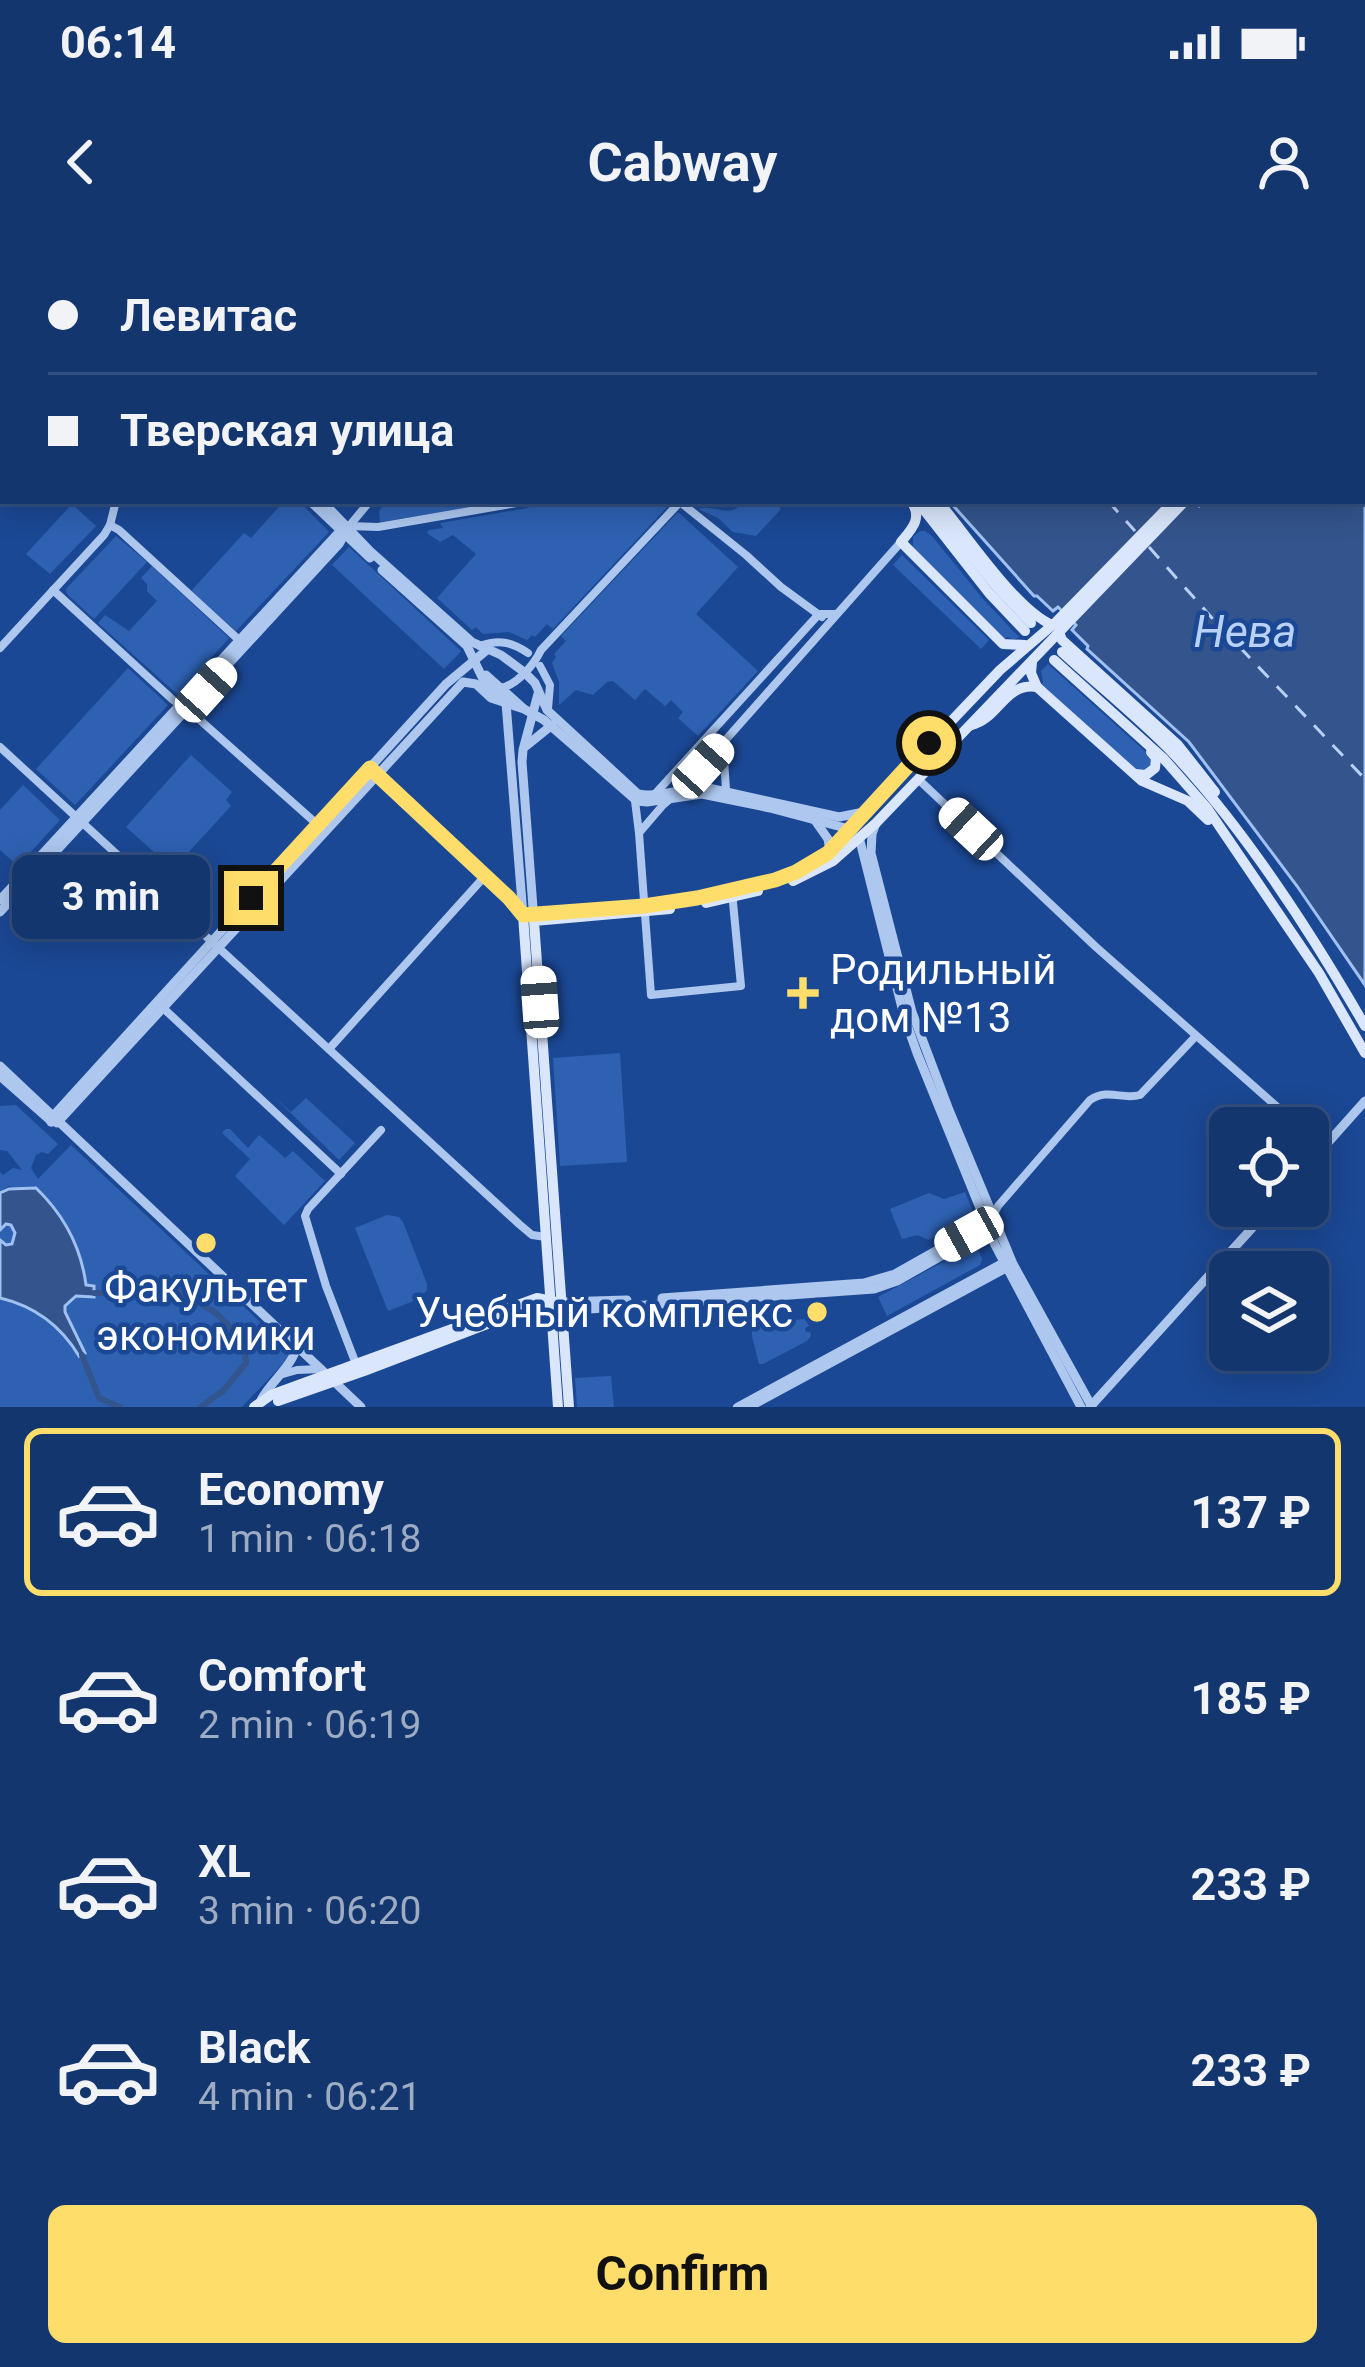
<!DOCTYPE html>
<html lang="en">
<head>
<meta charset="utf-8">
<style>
	:root { --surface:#14366f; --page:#1d3e74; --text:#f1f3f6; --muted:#9dabc3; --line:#335082; --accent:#ffdd6b }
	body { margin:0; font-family:Roboto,sans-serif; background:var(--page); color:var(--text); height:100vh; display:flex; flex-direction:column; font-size:45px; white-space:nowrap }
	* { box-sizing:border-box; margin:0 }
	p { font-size:39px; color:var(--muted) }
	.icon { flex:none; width:66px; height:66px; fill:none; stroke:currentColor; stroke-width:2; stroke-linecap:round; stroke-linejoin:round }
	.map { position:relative; height:1167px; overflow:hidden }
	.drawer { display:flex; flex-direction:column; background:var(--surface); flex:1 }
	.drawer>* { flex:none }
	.hud { position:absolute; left:0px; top:0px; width:1365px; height:264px; box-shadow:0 6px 30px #0003,0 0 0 3px var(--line); display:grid; align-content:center; height:264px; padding:0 48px; background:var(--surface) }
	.fabs { position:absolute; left:1209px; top:867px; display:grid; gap:24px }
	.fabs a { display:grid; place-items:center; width:120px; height:120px; border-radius:18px; background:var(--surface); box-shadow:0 6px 30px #0003,0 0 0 3px var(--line); font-size:60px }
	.end { position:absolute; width:54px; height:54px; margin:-27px; border:15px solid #ffdd6b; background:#111; box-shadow:0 0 0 6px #111 }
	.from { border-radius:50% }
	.bubble { position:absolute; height:84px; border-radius:18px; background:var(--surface); box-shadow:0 6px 30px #0003,0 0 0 3px var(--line); font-size:39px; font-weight:700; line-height:84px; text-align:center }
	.car { position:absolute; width:36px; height:72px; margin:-36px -18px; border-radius:15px; box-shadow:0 0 9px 3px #0007; background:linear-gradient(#fff 24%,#345 0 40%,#fff 0 76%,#345 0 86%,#fff 0) }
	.hud b { display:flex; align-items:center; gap:42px; height:114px; font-size:45px }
	.hud b+b { border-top:3px solid var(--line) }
	.hud i { width:30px; height:30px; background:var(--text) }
	ul { padding:21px 0 0; list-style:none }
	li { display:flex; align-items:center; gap:36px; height:168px; margin:0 24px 18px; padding:0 24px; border:6px solid transparent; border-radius:18px }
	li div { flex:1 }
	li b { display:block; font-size:45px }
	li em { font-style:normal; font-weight:700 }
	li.active { border-color:var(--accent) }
	li>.icon { width:108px; height:108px; stroke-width:1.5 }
	.button { display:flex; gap:24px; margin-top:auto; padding:24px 48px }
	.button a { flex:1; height:138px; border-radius:18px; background:var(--accent); color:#111; font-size:48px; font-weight:700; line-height:138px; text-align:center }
	.status { display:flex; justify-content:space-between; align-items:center; height:84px; padding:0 60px; background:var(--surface); direction:ltr }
	.status svg { height:33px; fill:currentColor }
	header { display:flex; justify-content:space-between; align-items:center; height:156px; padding:0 48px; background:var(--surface); font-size:54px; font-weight:700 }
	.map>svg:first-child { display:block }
	.green { fill:#2e61b2 }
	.water { fill:#33548c; stroke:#a0c1f1; stroke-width:3 }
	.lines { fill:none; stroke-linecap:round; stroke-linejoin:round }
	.canal { stroke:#33548c; stroke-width:6 }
	.ferry { stroke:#b9d1f6; stroke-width:3; stroke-dasharray:15 12; stroke-linecap:butt }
	.minor { stroke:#adc7ef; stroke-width:8 }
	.tertiary { stroke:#adc7ef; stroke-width:9 }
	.secondary { stroke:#dae6fb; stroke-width:10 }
	.primary { stroke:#f5f8ff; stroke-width:12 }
	.route { stroke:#ffdd6b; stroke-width:15 }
	.poi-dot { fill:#ffdd6b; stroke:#1b4894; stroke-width:4.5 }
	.labels { text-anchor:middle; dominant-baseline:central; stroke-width:9; stroke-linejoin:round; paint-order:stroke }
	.poi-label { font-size:42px; fill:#fff; stroke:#1b4894; text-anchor:start }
	.water-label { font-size:45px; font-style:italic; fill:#b9d1f6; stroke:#1b4894 }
</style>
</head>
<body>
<div class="status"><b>06:14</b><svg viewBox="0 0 49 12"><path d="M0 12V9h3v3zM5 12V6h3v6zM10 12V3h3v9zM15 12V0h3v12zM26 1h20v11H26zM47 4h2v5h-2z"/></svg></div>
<header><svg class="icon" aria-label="back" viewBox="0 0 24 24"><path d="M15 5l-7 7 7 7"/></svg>Cabway<svg class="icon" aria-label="person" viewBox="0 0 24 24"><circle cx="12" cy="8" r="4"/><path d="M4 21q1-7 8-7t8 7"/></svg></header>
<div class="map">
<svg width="1365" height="1167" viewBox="0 0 1365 1167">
	<rect width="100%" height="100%" fill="#1b4894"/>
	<g class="green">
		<polygon points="284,261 299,261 329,292 236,391 191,351 244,293 251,298"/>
		<polygon points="387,261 467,261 475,267 380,282 379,271"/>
		<polygon points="535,261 666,261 670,264 553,389 547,384 535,397 532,395 527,400 509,392 483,394 476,387 472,390 437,358 476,314 453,295 440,302 427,293 429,290 443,288 440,283 528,268"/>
		<path d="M744 261H773L781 269 756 296 733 292 718 278 698 269C715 263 730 281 744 261Z"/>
		<polygon points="72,264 96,286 50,334 26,314"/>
		<polygon points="678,272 738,327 696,374 758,431 698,496 678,478 683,472 671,460 665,466 645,449 635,460 613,441 607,442 593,455 576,450 559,465 559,442 552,423 556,417 554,414 566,401 561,396"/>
		<polygon points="920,291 925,291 932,296 983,359 1019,397 1014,400 1007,397 1004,400 913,309 913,297"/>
		<polygon points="116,296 147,322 94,379 67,354 66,349"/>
		<polygon points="349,307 461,411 444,429 332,325"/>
		<polygon points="902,315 989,400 981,409 893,325"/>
		<polygon points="152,326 229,398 178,455 98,383 105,375 129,391 157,361 147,351 147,344 141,338"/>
		<polygon points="1048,424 1148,514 1151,520 1150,527 1144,531 1133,529 1040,445 1043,442 1041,431"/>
		<polygon points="128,428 168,465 75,565 36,529"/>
		<polygon points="191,515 232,552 226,560 231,566 173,629 126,587"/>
		<polygon points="23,545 60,580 18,626 0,610 0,570"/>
		<polygon points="620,813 627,922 560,926 553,818"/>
		<polygon points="273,856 291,872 306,858 355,903 339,920"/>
		<polygon points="16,865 58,904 48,914 42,912 36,915 31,928 38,939 71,905 288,1108 289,1117 242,1167 0,1167 0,953 14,948 9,946 0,951 0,932 3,935 13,928 22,930 7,911 0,910 0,866"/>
		<polygon points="226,889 230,889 248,908 259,895 285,918 293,911 325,941 284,985 235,936 250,919 222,893"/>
		<polygon points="965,952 973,972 971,976 929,1000 917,995 902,999 890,969 929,953 944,959"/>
		<polygon points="387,975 399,977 403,982 427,1044 427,1050 419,1059 388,1071 355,988"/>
		<polygon points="973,1006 978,1008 982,1019 980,1025 887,1076 878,1057"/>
		<polygon points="805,1079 809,1086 805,1088 806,1092 810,1092 811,1096 807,1101 763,1124 759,1124 752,1096 752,1084"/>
		<polygon points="611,1136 614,1167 577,1167 575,1138"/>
	</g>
	<g class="water">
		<polygon points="745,0 1119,0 1122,3 748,3"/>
		<polygon points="1362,257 1365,261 1365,745 1297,646 1189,502 1087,409 1088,406 1072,390 1076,385 1058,367 1053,371 1037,356 1034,356 949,261 1191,261 1199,266 1203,261 1362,261"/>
		<path d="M36 948C64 975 81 1006 86 1045L94 1046V1057L76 1056 65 1066V1072L85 1113 79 1116C61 1086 34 1066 0 1058V1000L6 1005 12 1004 15 993 11 985 6 984 0 990V953L9 949Z"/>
	</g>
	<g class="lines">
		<g class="canal">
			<polyline points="94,1053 112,1053 163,1043 171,1046 216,1073 228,1085 244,1104 246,1123 224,1150 201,1167"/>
			<polyline points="82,1115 99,1158 120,1167"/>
		</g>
		<g class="ferry">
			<polyline points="913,0 916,3"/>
			<polyline points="1108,261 1135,291"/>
			<polyline points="1149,307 1212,378 1365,539"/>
		</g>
		<g class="minor">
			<polyline points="0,37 3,39"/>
			<polyline points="680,262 746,315 781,347 822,377"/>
			<polyline points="110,285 119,290 239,400"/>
			<polyline points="350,285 370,261"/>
			<polyline points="349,286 378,287 528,261"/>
			<polyline points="53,350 173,460 192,473 318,585"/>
			<path d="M480 406C499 399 511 402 528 413"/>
			<polyline points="0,408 104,295 110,285 116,261"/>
			<polyline points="540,426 550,445 548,469"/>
			<path d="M500 448C516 446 534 425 541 410L680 262"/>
			<polyline points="723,504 726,550"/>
			<polyline points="0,507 519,984 532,995 546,997"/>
			<polyline points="377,535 510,660 522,673"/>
			<polyline points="918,539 1096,707 1301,888"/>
			<polyline points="655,554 819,374 836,374"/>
			<polyline points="635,561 639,593 663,565 683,548 901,302"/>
			<polyline points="639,593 651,755 741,746 732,652"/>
			<polyline points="162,767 341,934"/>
			<polyline points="329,809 485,636"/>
			<polyline points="1308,894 1323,907"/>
			<path d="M993 976 998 966 1090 860C1108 848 1122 860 1140 855L1195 797"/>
			<polyline points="356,1124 326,1046 305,976 308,969 381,890"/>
			<polyline points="283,1134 297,1130 321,1129"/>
			<polyline points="737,1167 1004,1022"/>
			<polyline points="750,1167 1007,1028"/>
		</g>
		<g class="tertiary">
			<polyline points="306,3 306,0"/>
			<polyline points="310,261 370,318"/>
			<path d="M322 261 370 311 472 402 501 415 524 432 535 443 547 470 638 554C660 558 682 548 704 547L839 577 864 572"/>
			<polyline points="382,330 467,406 484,441 506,463 523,675"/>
			<polyline points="486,435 523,468"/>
			<polyline points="526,506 552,485"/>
			<polyline points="814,579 828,599 830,611"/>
			<polyline points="876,583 872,594 871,613 912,772 949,870 1013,1024 1092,1167"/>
			<polyline points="859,597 904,776 917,813 995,1005 1081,1167"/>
			<polyline points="0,660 341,290 349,286"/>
			<polyline points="0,672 339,304 349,286"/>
			<polyline points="534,681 522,522 523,510 538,454"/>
			<polyline points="0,826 361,1167"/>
			<polyline points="0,836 52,882"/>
			<polyline points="51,882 54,875 446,444 488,409"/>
			<polyline points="57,883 463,442 476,444 491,458 524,469 544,480 637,561 647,562 702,554 770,568 849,589"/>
			<polyline points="1308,925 1365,861"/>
			<polyline points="662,1058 864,1043 895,1034 989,981"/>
			<polyline points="561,1062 627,1060"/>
			<polyline points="561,1071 874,1049 897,1041 989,989"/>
			<path d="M261 1160C271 1141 292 1127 297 1106"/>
			<polyline points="1090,1167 1272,966"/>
		</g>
		<g class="secondary">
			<polyline points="719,0 722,3"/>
			<polyline points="732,0 735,3"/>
			<polyline points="1362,75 1365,72"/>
			<polyline points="1362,92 1365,89"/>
			<polyline points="1362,174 1365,177"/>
			<path d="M911 261C923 278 912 289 901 302L1003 404 1025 405"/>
			<polyline points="917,261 989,353 1025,391"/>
			<polyline points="928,261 996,346 1031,383"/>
			<path d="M938 261C966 294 1015 369 1052 385"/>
			<polyline points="1059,392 1062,400 1178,505 1215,552"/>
			<path d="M1062 412C1098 445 1138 477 1172 512 1247 592 1311 692 1365 786"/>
			<polyline points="1054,420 1164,519 1207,568 1319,733 1365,813"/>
			<polyline points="1032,422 1031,433 1037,447 1142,541 1188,561 1208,580"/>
			<path d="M972 485C999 478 1005 442 1037 447"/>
			<polyline points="1135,534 1146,535 1155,528 1156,518 1151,512"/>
			<polyline points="793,641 833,621 876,583 1185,261"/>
			<polyline points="706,663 758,651"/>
			<polyline points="278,1161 364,1131 537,1065 554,1070"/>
			<polyline points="254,1167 271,1155 537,1058 553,1061"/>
			<polyline points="558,1167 523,675 644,666 697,658 775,640 819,620 1000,430 1056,382 1174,261"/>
			<polyline points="569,1167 534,681 670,669"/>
		</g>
		<g class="primary">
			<polyline points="1153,0 1155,3"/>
			<polyline points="1165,0 1168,3"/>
			<polyline points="1362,216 1365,220"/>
			<polyline points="1362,237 1365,240"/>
		</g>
	</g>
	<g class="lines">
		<polyline class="route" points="251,658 370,528 509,658 523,675 644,666 697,658 775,640 796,632 828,613 929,503"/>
	</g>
	<g class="poi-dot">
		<path d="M797 735h12v12h12v12h-12v12h-12v-12h-12v-12h12z"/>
		<circle cx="206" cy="1003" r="12"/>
		<circle cx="817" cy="1072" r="12"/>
	</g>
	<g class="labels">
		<g class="poi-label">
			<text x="830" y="729">Родильный<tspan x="830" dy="48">дом №13</tspan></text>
			<text x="206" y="1047" text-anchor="middle">Факультет<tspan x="206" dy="48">экономики</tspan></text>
			<text x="793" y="1072" text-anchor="end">Учебный комплекс</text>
		</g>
		<g class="water-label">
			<text x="1245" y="391">Нева</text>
		</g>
	</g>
</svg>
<div class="fabs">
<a><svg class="icon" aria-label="locate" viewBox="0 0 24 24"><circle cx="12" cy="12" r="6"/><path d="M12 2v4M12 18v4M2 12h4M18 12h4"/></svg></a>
<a><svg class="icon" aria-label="layers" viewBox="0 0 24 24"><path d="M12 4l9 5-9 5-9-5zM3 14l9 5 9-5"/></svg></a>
</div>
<i class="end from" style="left:929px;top:503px"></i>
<i class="end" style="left:251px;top:658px"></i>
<div class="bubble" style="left:12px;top:615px;width:198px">3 min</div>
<i class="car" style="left:206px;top:450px;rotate:42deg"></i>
<i class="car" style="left:703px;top:526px;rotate:42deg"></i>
<i class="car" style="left:971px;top:589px;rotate:313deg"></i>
<i class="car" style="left:540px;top:762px;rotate:356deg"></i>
<i class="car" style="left:969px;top:994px;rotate:241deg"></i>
<div class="hud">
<b><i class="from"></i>Левитас</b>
<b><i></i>Тверская улица</b>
</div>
</div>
<section class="drawer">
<ul>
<li class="active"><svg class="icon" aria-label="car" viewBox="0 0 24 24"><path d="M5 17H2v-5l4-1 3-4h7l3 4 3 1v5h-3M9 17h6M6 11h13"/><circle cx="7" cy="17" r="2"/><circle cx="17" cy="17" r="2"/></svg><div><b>Economy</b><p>1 min · 06:18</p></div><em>137 ₽</em></li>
<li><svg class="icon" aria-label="car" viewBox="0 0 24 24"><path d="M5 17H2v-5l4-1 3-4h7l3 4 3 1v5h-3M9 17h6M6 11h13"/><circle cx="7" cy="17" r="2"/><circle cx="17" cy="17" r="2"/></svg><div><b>Comfort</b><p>2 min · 06:19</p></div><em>185 ₽</em></li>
<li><svg class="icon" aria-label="car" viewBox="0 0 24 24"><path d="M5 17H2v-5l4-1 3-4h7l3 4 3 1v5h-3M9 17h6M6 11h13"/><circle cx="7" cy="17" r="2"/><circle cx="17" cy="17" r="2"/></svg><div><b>XL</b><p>3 min · 06:20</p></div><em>233 ₽</em></li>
<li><svg class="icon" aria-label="car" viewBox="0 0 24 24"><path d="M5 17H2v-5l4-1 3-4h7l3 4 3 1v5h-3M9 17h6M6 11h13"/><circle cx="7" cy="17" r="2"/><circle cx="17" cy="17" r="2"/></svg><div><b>Black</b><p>4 min · 06:21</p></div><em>233 ₽</em></li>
</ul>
<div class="button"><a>Confirm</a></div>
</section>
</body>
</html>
